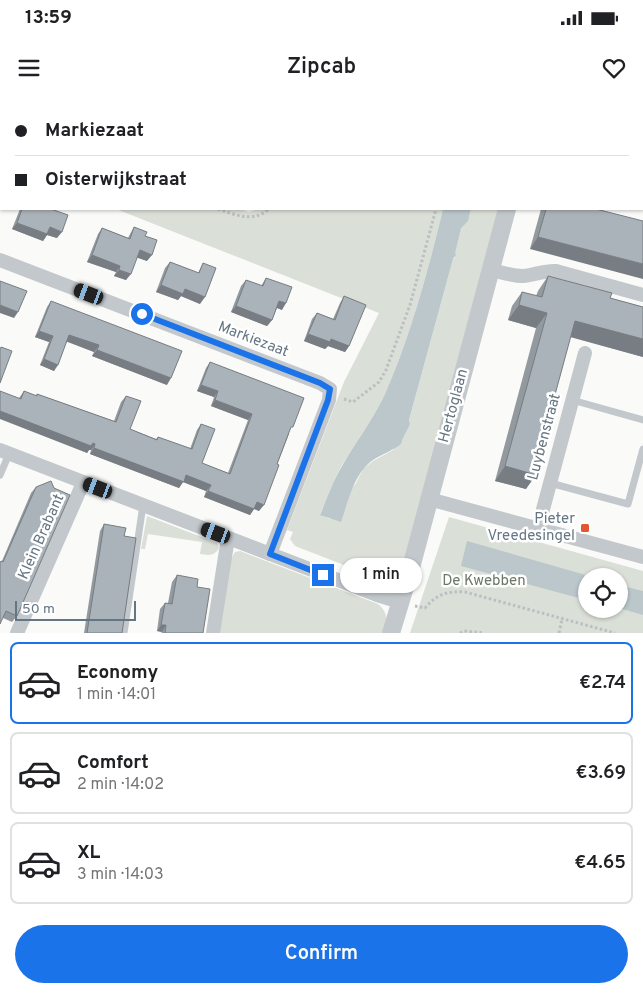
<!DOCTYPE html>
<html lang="en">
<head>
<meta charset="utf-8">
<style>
	:root { --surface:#fff; --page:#f6f6f6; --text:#202124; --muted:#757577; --line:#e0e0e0; --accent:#1a73e8 }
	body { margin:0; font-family:Overpass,sans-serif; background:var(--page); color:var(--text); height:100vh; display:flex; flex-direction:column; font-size:19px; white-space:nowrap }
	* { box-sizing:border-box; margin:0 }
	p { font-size:16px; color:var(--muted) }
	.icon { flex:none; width:28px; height:28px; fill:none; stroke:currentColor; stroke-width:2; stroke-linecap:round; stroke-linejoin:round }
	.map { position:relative; height:533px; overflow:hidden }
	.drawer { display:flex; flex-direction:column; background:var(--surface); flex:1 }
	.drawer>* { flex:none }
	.banner { position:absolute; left:0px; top:0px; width:644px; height:110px; box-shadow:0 1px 4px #0004; display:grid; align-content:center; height:110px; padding:0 15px; background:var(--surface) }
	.controls { position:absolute; left:578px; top:468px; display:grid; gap:10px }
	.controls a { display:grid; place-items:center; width:50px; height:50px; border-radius:50%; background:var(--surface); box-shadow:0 1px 4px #0004; font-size:25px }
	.scale { position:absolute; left:15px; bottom:12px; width:121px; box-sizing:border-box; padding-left:5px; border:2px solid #657683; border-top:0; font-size:14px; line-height:18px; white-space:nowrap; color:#657683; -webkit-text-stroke:4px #fff; paint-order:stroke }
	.end { position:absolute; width:22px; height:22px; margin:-11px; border:6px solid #1a73e8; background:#fff; box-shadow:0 0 0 2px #fff }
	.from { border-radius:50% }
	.bubble { position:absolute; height:35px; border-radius:18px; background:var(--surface); box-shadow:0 1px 4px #0004; font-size:16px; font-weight:600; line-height:35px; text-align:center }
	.car { position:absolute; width:15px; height:30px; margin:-15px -8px; border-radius:6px; box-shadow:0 0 4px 1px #0007; background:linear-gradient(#222 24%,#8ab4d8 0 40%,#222 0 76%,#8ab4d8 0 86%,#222 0) }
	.banner b { display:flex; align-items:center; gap:18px; height:48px; font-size:19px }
	.banner b+b { border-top:1px solid var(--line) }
	.banner i { width:12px; height:12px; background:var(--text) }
	ul { padding:9px 0 0; list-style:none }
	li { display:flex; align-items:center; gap:15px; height:82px; margin:0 10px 8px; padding:0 5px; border:2px solid var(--line); border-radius:8px }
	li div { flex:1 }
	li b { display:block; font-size:19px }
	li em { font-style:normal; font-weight:600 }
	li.selected { border-color:var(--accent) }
	li>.icon { width:45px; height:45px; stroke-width:1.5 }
	.cta { display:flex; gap:10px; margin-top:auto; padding:10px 15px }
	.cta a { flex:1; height:58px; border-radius:30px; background:var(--accent); color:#fff; font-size:20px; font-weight:600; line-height:58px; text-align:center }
	.status { display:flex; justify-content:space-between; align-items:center; height:35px; padding:0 25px; background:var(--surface); direction:ltr }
	.status svg { height:14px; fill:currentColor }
	header { display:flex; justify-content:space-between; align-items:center; height:65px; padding:0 15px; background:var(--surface); font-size:22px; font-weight:600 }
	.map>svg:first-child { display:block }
	.green { fill:#dadfd7; fill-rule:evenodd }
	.water { fill:#bbc7cb }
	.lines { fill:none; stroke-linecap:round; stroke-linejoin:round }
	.path { stroke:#bbbfc2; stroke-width:3; stroke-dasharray:2.5 2.5; stroke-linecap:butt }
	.service { stroke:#c3c8cc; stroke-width:7 }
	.minor { stroke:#c3c8cc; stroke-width:14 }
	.tertiary { stroke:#c3c8cc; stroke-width:18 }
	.wall { fill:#929a9f }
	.shaded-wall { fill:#777d82 }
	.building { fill:#aab3b9; stroke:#777d82 }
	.route { stroke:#1a73e8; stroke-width:6 }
	.poi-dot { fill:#e4572e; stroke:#fff; stroke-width:2 }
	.labels { text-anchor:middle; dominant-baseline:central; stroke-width:5; stroke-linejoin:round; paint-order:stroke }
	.street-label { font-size:15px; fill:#657683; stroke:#fff }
	.poi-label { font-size:15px; fill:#657683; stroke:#fff; text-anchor:end }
	.park-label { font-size:15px; fill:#687a64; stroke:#fff }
</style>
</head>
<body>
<div class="status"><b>13:59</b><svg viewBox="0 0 49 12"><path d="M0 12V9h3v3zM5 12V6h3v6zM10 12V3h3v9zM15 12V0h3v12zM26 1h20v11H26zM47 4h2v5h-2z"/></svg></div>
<header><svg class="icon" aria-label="menu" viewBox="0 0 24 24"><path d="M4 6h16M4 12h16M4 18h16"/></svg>Zipcab<svg class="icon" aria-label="heart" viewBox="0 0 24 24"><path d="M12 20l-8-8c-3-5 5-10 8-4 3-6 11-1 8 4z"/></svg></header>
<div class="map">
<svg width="643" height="533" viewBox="0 0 643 533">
	<rect width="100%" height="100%" fill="#fafaf8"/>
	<g class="green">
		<path d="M116 109H240L249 112 258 109H443C428 171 411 235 385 294 373 320 356 341 342 365 333 381 327 398 320 414L330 419 356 383 363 369 373 361 393 350 410 324 409 320 453 159 455 158C454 149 457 138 460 130 464 121 469 122 471 109H500L399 479 393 477 385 481 295 446 290 439 293 432 287 430 344 282 379 213Z"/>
		<path d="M147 416 217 443 219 448C214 457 208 455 200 454L202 442 148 434 145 449H141Z"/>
		<path d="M449 417 643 471V533H410ZM586 476H619V509H586Z"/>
		<path d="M240 451 378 504C389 513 387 521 383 533H219L231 459 235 452Z"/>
	</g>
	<g class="water">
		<polygon points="163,0 497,0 162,1"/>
		<path d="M443 109H471L468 121 461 128 455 153 456 155 453 159 409 320 410 324C407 331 403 336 401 344 392 351 382 354 373 360 354 373 348 402 341 422L320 415C327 398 333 381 342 366 356 341 373 320 385 294 411 235 428 171 443 109Z"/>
		<polygon points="467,441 589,476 586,476 586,500 461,466"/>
		<polygon points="619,485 643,491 643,515 619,508"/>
	</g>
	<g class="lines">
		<g class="path">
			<polyline points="155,1 155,0"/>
			<path d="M218 109C236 115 253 123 269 109"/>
			<polyline points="344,299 353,302 379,282 386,270 410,205 436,109"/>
			<path d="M415 506 425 508C437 494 447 491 465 492L615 533"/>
			<polyline points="460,533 464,531 484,533"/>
			<polyline points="559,533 562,519"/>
		</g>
		<g class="service">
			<polyline points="572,300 643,320"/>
			<polyline points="0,375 9,354"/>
			<polyline points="550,383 628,404 643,349"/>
			<polyline points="124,533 143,405"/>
		</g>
		<g class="minor">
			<polyline points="29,1 29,0"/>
			<polyline points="0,79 1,76"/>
			<polyline points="0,160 320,283 330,289 329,300 270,454"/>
			<path d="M491 170C501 172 512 176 523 176 535 175 545 170 556 171L643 195"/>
			<polyline points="0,350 377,495 400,502"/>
			<polyline points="429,399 643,457"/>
			<polyline points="538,428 585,253"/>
			<polyline points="17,533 83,383"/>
			<polyline points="213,533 228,438"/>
		</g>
		<g class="tertiary">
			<polyline points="539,1 540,0"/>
			<polyline points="391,533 412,464 507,109"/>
		</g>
	</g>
	<g class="wall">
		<polygon points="20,109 51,109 57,138 47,135 43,141 12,129"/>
		<polygon points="541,109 596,109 530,149"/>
		<polygon points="134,127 145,136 147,161 137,157 126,180 114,176 116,172 87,162 98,134 102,128 128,138 130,134"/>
		<polygon points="170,162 198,173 203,163 200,204 181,196 178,200 156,192 165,168"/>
		<polygon points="548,176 610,198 643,207 643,257 570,237 526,389 495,381 536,228 508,220 512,206 522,192 536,196 538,191"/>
		<polygon points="266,178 282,210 277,208 272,220 267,226 231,212 241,186 246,180 261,186"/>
		<polygon points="344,196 349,246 345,252 328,246 325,249 304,241 312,219 317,213 333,219 340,203"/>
		<polygon points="51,201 167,285 92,256 94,252 67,241 54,271 40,265 49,242 35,237 47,207"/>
		<polygon points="210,262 289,334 259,411 254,409 250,415 204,397 206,391 183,382 179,388 90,354 91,350 89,350 87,353 19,298 24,291 36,296 37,294 114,321 121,302 126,296 130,329 156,339 158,337 190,349 197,330 201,324 202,363 228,373 248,320 211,306 214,297 197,291 206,268"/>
		<polygon points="36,387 17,516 12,522 3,518 2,461 31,393"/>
		<polygon points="104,424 124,436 122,533 84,533 100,431"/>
		<polygon points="177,475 197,487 203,533 161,533 162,532 157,531 160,509 165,503 168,503 172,482"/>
	</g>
	<g class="shaded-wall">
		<polygon points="17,123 50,127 62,132 57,138 47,135 43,141 12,129"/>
		<polygon points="538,137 643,164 643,179 530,149"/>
		<polygon points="140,150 152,155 147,161 135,157"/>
		<polygon points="92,155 120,166 116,172 87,162"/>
		<polygon points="119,170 131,174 126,180 114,176"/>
		<polygon points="161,185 185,189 205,197 200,204 181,196 178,200 156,192"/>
		<polygon points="279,201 286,203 282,210 275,207"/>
		<polygon points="0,205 18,212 14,218 0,213"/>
		<polygon points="519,205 547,213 536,228 508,220"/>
		<polygon points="236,206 272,220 267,226 231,212"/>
		<polygon points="575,221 643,239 643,257 564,235"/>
		<polygon points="39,231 53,236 49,242 35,237"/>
		<polygon points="308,234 331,239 349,246 345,252 328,246 325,249 304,241"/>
		<polygon points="69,235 99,245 94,252 65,241"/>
		<polygon points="97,250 171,278 167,285 92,256"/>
		<polygon points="44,259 58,265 54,271 40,265"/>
		<polygon points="201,285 218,291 214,297 197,291"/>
		<polygon points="215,300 252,314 248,320 211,306"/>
		<polygon points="0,311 93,343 95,344 91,350 89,350 87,353 0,319"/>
		<polygon points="94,348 186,375 211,385 206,391 183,382 179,388 90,354"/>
		<polygon points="505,366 536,375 526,389 495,381"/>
		<polygon points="208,391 254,409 250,415 204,397"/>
		<polygon points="257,402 264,405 259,411 252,408"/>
		<polygon points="161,525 166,525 162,532 157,531"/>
	</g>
	<g class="building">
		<polygon points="0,0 7,0 6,1 1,1 1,15 0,19"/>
		<rect x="642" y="19" width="1" height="53"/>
		<polygon points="22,109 51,109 68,115 62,132 50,127 47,134 17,123"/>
		<polygon points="546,109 596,109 643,121 643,164 538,137"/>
		<polygon points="134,127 147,132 145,136 157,140 152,155 140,150 131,174 119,170 120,166 92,155 102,128 130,139"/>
		<polygon points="170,162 199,173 203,163 216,168 205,197 185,189 183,194 161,185"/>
		<polygon points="548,176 612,193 610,198 643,207 643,239 575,221 540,350 543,351 536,375 505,366 547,213 519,205 522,192 542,197"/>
		<polygon points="266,178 292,187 286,203 279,201 272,220 236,206 246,180 263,186"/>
		<polygon points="0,181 27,191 18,212 0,205"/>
		<polygon points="344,196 366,205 349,246 331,239 330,242 308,234 317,213 335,220"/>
		<polygon points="51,201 182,251 171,278 97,250 99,245 69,235 58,265 44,259 53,236 39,231"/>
		<polygon points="1,247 12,251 0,283 0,249"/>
		<polygon points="210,262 304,298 293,327 291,327 277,364 279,365 264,405 257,402 254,409 208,391 211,385 186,375 184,382 94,348 95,344 93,343 91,346 0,311 0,291 21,299 24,291 37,296 37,294 116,322 126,296 141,301 130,329 157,340 158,337 192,349 201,324 215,329 202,363 230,374 252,314 215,300 218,291 201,285"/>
		<polygon points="51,381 54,388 70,395 17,516 6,511 0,524 0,463 1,461 3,462 36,387"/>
		<polygon points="104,424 126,428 124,436 136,438 122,533 87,533"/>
		<polygon points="177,475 198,479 197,487 210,489 203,533 165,533 166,525 161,525 165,503 172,504"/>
	</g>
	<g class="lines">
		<polyline class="route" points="142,214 320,283 330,289 328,300 270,454 323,475"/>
	</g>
	<rect class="poi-dot" x="580" y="423" width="10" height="10" rx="2.5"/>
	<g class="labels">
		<g class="street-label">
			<text transform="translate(253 240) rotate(21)">Markiezaat</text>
			<text transform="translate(454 306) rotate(-75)">Hertoglaan</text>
			<text transform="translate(545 337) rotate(-75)">Luybenstraat</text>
			<text transform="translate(42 437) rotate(-66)">Klein Brabant</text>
		</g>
		<g class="poi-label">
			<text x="575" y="419">Pieter<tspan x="575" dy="17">Vreedesingel</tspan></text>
		</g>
		<g class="park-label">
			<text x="484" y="481">De Kwebben</text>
		</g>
	</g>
</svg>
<div class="controls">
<a><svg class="icon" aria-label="locate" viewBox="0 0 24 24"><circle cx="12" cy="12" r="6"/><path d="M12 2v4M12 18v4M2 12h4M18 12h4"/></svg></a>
</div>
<div class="scale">50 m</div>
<i class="end from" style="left:142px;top:214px"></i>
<i class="end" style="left:323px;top:475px"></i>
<div class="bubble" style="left:340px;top:458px;width:82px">1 min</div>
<i class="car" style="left:89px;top:194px;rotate:291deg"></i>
<i class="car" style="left:98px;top:388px;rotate:291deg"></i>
<i class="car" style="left:216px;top:433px;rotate:290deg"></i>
<div class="banner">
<b><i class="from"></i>Markiezaat</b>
<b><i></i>Oisterwijkstraat</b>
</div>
</div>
<section class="drawer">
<ul>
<li class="selected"><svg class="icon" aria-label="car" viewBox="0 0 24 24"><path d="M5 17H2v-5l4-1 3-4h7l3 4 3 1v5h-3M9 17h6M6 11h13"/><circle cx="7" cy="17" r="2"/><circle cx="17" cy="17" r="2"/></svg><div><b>Economy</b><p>1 min · 14:01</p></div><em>€2.74</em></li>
<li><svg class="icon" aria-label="car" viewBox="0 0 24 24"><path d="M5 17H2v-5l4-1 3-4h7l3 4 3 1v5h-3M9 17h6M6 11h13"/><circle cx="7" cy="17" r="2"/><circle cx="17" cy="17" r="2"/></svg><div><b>Comfort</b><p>2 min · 14:02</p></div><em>€3.69</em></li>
<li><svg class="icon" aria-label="car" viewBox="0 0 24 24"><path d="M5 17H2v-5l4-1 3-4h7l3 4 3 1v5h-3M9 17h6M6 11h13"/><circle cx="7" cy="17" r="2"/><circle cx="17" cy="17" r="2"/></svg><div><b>XL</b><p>3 min · 14:03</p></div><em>€4.65</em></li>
</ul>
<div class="cta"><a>Confirm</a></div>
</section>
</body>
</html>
